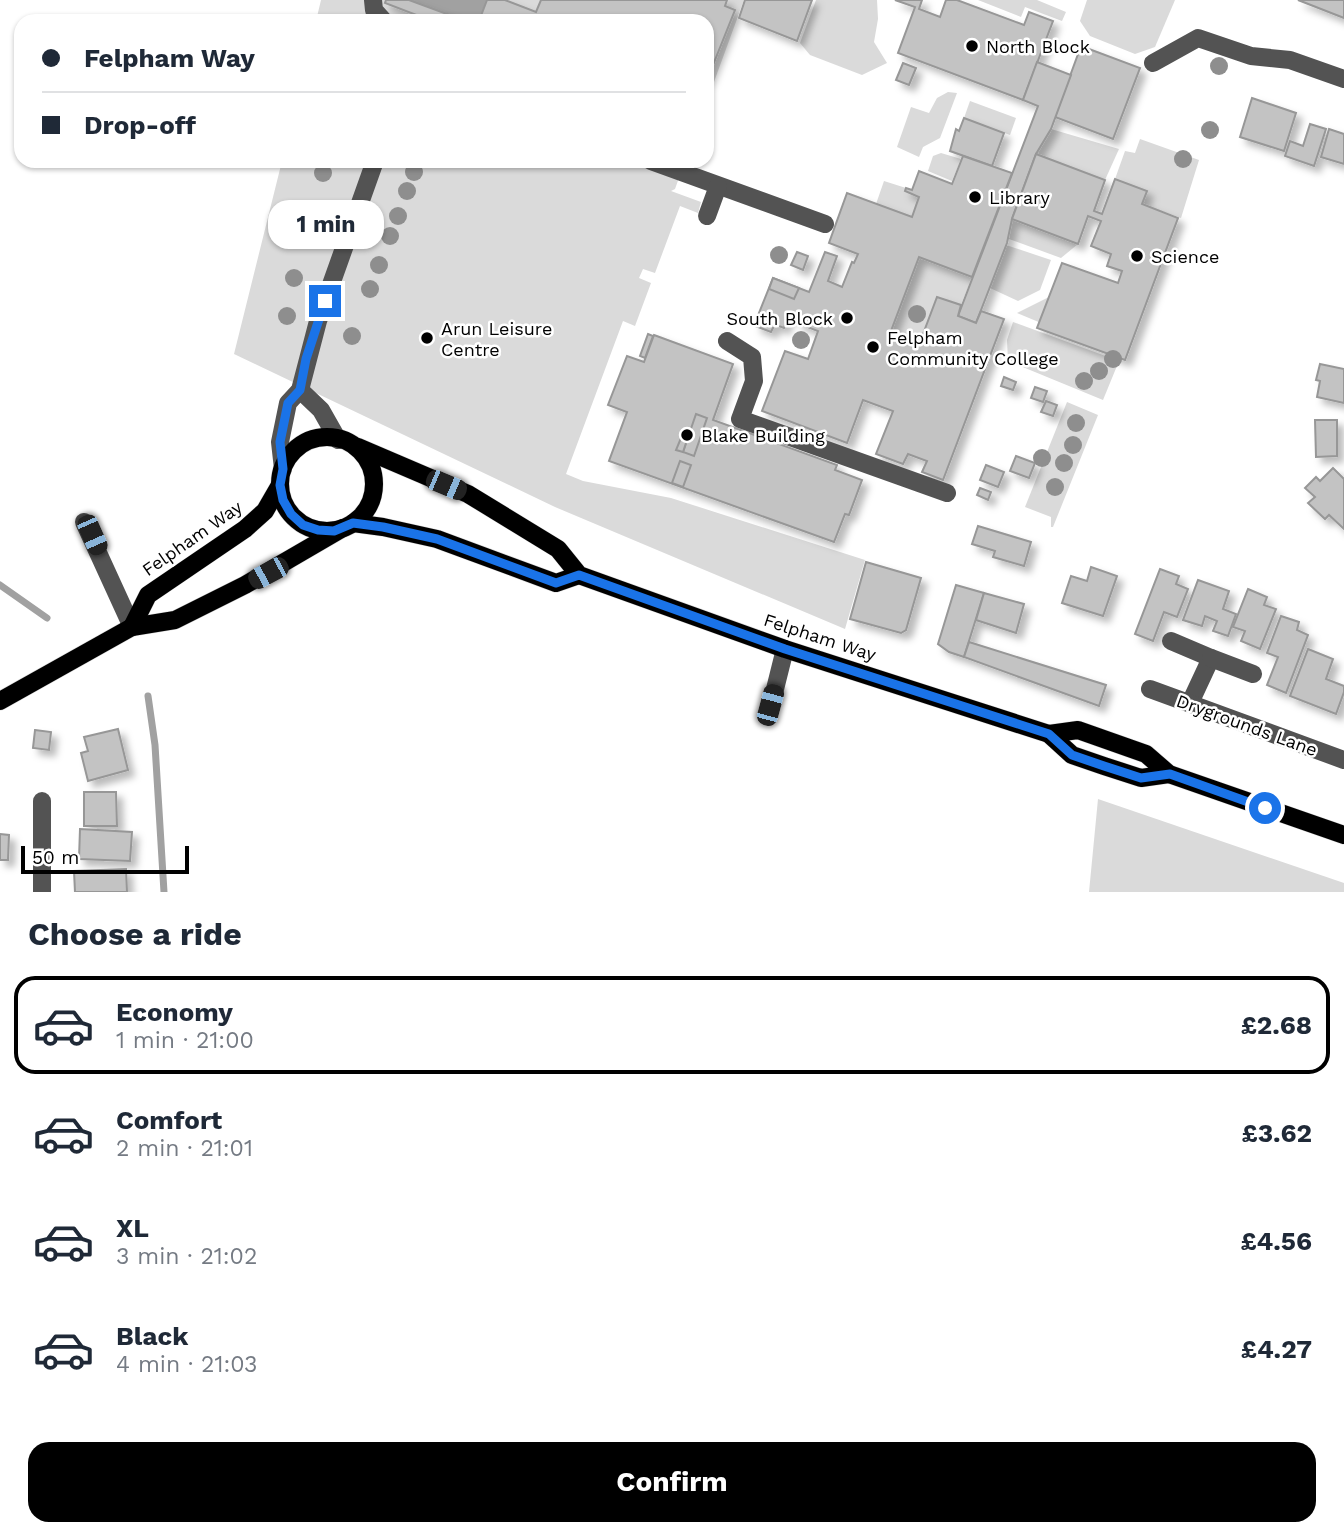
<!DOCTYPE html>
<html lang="en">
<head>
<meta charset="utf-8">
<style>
	:root { --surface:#fff; --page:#f6f6f7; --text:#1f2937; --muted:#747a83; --line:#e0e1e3; --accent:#000 }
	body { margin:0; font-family:"Work Sans",sans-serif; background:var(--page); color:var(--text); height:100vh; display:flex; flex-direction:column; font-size:26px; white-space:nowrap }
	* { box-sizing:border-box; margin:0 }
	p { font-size:23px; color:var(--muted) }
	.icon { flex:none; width:38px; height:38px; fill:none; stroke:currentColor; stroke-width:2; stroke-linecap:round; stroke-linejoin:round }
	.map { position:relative; height:892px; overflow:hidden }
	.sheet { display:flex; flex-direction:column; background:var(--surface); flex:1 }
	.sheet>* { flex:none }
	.top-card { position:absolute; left:14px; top:14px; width:700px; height:154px; border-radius:21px; box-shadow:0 2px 5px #0004; display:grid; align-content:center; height:154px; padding:0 28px; background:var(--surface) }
	.scale { position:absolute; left:21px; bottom:18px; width:168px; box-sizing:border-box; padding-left:7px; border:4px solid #000; border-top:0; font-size:19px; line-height:24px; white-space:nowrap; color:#000; -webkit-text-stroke:5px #fff; paint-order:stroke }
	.end { position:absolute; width:32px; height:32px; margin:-16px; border:9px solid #1a73e8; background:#fff; box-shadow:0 0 0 4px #fff }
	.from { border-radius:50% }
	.bubble { position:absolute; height:49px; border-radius:21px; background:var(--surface); box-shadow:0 2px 5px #0004; font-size:23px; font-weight:700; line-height:49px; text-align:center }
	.car { position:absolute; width:21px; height:42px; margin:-21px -10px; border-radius:9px; box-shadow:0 0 5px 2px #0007; background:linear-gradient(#222 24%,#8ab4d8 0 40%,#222 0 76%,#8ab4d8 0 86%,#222 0) }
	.top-card b { display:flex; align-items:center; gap:24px; height:66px; font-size:26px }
	.top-card b+b { border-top:2px solid var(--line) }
	.top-card i { width:18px; height:18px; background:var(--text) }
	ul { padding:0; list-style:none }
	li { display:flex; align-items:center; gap:21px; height:98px; margin:0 14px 10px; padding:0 14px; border:4px solid transparent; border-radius:21px }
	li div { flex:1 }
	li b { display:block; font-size:26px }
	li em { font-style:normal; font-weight:700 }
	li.selected { border-color:var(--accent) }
	li>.icon { width:63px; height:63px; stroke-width:1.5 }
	h2 { padding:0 28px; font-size:32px; line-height:84px }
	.cta { display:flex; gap:14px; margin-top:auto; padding:14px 28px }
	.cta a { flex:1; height:80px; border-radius:21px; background:var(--accent); color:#fff; font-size:28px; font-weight:700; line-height:80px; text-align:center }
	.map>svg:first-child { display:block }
	.green { fill:#dadada }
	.water { fill:#a1a1a1 }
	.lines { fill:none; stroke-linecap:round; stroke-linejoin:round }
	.stream { stroke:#a1a1a1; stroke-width:7 }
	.building { fill:#c3c3c3; stroke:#979797; stroke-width:2; filter:url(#shadow) }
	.major-casing { stroke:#dbdbdb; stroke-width:19 }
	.minor { stroke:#535353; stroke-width:18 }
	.major { stroke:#000; stroke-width:18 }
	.tree { fill:#8e8e8e }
	.route { stroke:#1a73e8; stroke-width:9 }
	.poi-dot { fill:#000; stroke:#fff; stroke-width:2.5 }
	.labels { text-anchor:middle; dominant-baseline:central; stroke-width:5; stroke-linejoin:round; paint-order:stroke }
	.poi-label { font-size:18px; fill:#000; stroke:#fff; text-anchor:start }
	.street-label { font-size:18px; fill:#000; stroke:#fff }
</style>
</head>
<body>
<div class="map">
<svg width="1344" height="892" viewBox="0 0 1344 892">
	<defs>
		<filter id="shadow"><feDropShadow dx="6" dy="6" stdDeviation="3.5" flood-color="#0004"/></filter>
	</defs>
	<rect width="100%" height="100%" fill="#fff"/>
	<g class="green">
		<polygon points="321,0 744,0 707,101 707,21 316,21"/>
		<polygon points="816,0 877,0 878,19 874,42 887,63 862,75 810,55 800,43"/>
		<polygon points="978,0 1037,0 1066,12 1062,21 1025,7 1021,17"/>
		<polygon points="1087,0 1175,0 1155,47 1135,54 1090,36 1080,21"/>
		<polygon points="948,92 957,93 940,138 923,147 919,157 897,147 911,107 929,113 937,98"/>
		<polygon points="970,101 1016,118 1010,135 964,118"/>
		<polygon points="1051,129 1119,149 1105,180 1036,154"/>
		<polygon points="1140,139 1199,160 1181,218 1142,204 1146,191 1115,179 1125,151 1135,153"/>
		<polygon points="941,153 961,159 952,181 928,171 933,156"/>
		<polygon points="282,161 685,161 675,189 671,191 701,202 698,213 680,206 655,273 643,269 639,278 651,283 635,326 623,321 566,474 583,481 671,498 865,560 845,629 555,507 234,354"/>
		<polygon points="884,181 906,188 919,197 912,217 876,204"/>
		<polygon points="1012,219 1078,244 1061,258 1009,239"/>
		<polygon points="1006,245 1051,260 1040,290 1018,301 990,288"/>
		<polygon points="919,257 972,277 961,305 937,297 920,342 891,331"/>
		<polygon points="1051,296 1041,323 1017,313"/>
		<polygon points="1013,322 1119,361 1103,400 1008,361 1007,340"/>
		<polygon points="1067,402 1098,415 1053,527 1051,527 1051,517 1025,507"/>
		<polygon points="1098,799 1344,883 1344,892 1089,892"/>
	</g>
	<polygon class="water" points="409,0 487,0 479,21 466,21"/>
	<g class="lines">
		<g class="stream">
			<polyline points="0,585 47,618"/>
			<polyline points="148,696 155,745 164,892"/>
		</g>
	</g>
	<g class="building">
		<polygon points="386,0 409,0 466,21 432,21 385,3"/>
		<polygon points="487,0 505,0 536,12 541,0 727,0 725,6 735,10 707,80 707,21 479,21"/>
		<polygon points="745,0 812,0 797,41 739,18"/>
		<polygon points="895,0 922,0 919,9 940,17 946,0 957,0 1024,25 1029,12 1053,21 1023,100 898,53 915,7"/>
		<polygon points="1298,0 1344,0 1344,18"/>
		<polygon points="1081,46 1140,68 1113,139 1055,117"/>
		<polygon points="1037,62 1071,75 1051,129 1036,154 1012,219 1007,243 976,323 958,316 1038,106 1023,100"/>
		<polygon points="903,63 916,68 909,85 896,80"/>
		<polygon points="1252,98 1296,113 1284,151 1240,137"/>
		<polygon points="964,118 1004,133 992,166 950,151 956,129 959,131"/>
		<polygon points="1310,124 1326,129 1314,166 1285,156 1290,141 1303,146"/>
		<polygon points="1329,129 1344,134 1344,164 1321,157"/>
		<polygon points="1036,154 1105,180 1094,211 1102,214 1115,179 1147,191 1142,204 1178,218 1125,360 1037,328 1062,263 1118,283 1122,271 1107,266 1111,254 1091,246 1101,221 1088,216 1078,244 1012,219"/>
		<polygon points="963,156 1012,173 972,277 919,257 891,331 920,342 937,297 961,305 958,316 976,323 981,311 1004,319 943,480 922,472 927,461 908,454 903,464 876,454 893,411 863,400 847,443 762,411 785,351 808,359 818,331 797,323 799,317 789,313 784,328 757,318 773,278 809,292 825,252 837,256 828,281 842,287 852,262 854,263 858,254 829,243 847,193 912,217 919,197 905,191 906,188 912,190 919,171 952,184"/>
		<polygon points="797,252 808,256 803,270 791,265"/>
		<polygon points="773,278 799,288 794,299 769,289"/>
		<polygon points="757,320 774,326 771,332 755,326"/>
		<polygon points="648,334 653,336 645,358 640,356"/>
		<polygon points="654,335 733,364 713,420 837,465 835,470 862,480 849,515 845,514 834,542 609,461 627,412 608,405 627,356 644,362"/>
		<polygon points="1320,364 1344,369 1344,403 1317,397 1320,381 1316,380"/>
		<polygon points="1004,377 1016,382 1013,390 1001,386"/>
		<polygon points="1035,387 1047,391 1043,402 1031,398"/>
		<polygon points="1046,401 1057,405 1053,416 1041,412"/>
		<polygon points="696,414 707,418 694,456 683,452"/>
		<polygon points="1315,420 1337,420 1337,456 1316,457"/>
		<polygon points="681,438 687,440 683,452 676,450"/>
		<polygon points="1016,456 1035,463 1029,478 1010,471"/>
		<polygon points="680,461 691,465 683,487 672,483"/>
		<polygon points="986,465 1004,472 998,487 980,480"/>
		<polygon points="1333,468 1344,479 1344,529 1329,515 1325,519 1308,503 1315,497 1305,488 1316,477 1320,481"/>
		<polygon points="980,488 991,492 988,500 977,495"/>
		<polygon points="978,526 1031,542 1024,566 993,557 995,551 972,544"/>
		<polygon points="866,562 921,578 906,630 901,633 850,619"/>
		<polygon points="1091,567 1117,576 1103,616 1062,603 1071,576 1087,581"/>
		<polygon points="1160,569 1179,576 1176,584 1188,589 1177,617 1164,612 1153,641 1135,634"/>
		<polygon points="1198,580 1229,591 1223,609 1236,614 1228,636 1213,631 1217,621 1205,616 1202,626 1183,620"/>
		<polygon points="956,585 984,593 964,657 949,652 938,644"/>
		<polygon points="1248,589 1267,597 1264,605 1276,609 1260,649 1241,641 1245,631 1233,627"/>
		<polygon points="984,593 1024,604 1016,633 976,620"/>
		<polygon points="1281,616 1299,622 1297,630 1308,635 1286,693 1267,685 1278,657 1267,653"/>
		<polygon points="969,642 1106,685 1099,706 964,657"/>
		<polygon points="1308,649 1333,659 1326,679 1344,686 1344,692 1336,714 1290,696"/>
		<polygon points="118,729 128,770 88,781 81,753 88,751 84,737"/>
		<polygon points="35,730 51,732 49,750 33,748"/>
		<polygon points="84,792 116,792 117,826 84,826"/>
		<polygon points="80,829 132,832 130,861 79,859"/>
		<polygon points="0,834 9,835 8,860 0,860"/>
		<polygon points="126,869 127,892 75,892 74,871"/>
	</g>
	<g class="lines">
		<g class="major-casing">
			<g id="major">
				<circle cx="327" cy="484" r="47"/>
				<polyline points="358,447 468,494 558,549 579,575 785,649 1049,734 1072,755 1104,766 1141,778 1169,774"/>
				<polyline points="353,523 383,527 437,539 556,583 579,575"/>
				<polyline points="132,627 148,595 245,529 265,511 280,485"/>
				<polyline points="0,701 132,627 175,620 245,585 343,528"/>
				<polyline points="1049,734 1078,730 1146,754 1169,774 1344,835"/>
			</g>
		</g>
		<g class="minor">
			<polyline points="373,0 374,10 384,21"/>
			<polyline points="1153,63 1198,38 1251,56 1290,60 1344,79"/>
			<polyline points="651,161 825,224"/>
			<polyline points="707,216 718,186"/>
			<polyline points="727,341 752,357 754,381 740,419 947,493"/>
			<polyline points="300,390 321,410 338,440"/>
			<polyline points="283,469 280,442 288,403 300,390 318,321 375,161"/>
			<polyline points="84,522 132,627"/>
			<polyline points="1171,641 1211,658 1190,703"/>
			<polyline points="1211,658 1253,674"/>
			<polyline points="1150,689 1344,760"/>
			<polyline points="769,713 785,649"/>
			<polyline points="42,801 42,892"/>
		</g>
		<use href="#major" class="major"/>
	</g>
	<g class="tree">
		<circle cx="1219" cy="66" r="9"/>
		<circle cx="1210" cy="130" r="9"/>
		<circle cx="1183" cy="159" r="9"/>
		<circle cx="414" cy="172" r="9"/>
		<circle cx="323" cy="173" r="9"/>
		<circle cx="407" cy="191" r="9"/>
		<circle cx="398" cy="216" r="9"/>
		<circle cx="311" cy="217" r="9"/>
		<circle cx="390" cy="236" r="9"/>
		<circle cx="779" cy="255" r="9"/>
		<circle cx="379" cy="265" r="9"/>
		<circle cx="294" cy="278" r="9"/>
		<circle cx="370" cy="289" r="9"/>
		<circle cx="917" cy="314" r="9"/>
		<circle cx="287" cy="316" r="9"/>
		<circle cx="352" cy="336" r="9"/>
		<circle cx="801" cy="340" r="9"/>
		<circle cx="1113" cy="359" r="9"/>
		<circle cx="1099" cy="371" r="9"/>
		<circle cx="1084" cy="381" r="9"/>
		<circle cx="1076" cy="423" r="9"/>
		<circle cx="1073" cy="445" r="9"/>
		<circle cx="1042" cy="458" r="9"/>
		<circle cx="1064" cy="463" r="9"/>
		<circle cx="1055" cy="487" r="9"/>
	</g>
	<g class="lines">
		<polyline class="route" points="325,301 306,359 300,390 288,403 280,442 283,469 280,485 283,500 291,514 303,525 318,530 334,531 353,523 383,527 437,539 556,583 579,575 785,649 1049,734 1072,755 1104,766 1141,778 1170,774 1265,808"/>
	</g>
	<g class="poi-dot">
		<circle cx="972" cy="46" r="7"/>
		<circle cx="975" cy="197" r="7"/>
		<circle cx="1137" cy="256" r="7"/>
		<circle cx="847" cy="318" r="7"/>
		<circle cx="427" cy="338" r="7"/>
		<circle cx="873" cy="347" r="7"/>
		<circle cx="687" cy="435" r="7"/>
	</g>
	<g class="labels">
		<g class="poi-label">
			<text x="986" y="46">North Block</text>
			<text x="989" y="197">Library</text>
			<text x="1151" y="256">Science</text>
			<text x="833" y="318" text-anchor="end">South Block</text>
			<text x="441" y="328">Arun Leisure<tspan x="441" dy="21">Centre</tspan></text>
			<text x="887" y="337">Felpham<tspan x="887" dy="21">Community College</tspan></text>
			<text x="701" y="435">Blake Building</text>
		</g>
		<g class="street-label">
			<text transform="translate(192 538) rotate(-35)">Felpham Way</text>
			<text transform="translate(820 637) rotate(18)">Felpham Way</text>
			<text transform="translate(1247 725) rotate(20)">Drygrounds Lane</text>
		</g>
	</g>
</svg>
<div class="scale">50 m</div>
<i class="end from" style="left:1265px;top:808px"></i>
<i class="end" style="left:325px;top:301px"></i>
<div class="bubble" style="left:268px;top:200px;width:116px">1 min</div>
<i class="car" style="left:446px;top:485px;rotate:113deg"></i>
<i class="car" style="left:92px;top:535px;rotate:156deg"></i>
<i class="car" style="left:268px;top:573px;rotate:242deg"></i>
<i class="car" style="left:770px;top:705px;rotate:15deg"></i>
<div class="top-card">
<b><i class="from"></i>Felpham Way</b>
<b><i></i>Drop-off</b>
</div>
</div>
<section class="sheet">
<h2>Choose a ride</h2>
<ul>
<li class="selected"><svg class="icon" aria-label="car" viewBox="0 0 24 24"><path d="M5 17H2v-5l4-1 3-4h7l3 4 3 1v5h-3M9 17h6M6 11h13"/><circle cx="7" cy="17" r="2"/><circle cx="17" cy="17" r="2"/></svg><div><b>Economy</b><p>1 min · 21:00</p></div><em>£2.68</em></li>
<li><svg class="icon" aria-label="car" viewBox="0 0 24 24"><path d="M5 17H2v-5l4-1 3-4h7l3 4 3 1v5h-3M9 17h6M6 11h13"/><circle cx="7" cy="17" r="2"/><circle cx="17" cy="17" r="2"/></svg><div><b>Comfort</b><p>2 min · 21:01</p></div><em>£3.62</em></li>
<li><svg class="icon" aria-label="car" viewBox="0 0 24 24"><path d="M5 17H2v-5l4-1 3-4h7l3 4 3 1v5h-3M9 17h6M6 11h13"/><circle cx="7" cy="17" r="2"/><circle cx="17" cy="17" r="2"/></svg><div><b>XL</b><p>3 min · 21:02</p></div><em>£4.56</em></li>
<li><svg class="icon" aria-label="car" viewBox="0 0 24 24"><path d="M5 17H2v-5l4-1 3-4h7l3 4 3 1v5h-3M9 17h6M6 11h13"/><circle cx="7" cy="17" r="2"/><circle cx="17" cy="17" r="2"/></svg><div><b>Black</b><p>4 min · 21:03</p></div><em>£4.27</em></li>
</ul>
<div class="cta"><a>Confirm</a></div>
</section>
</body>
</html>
